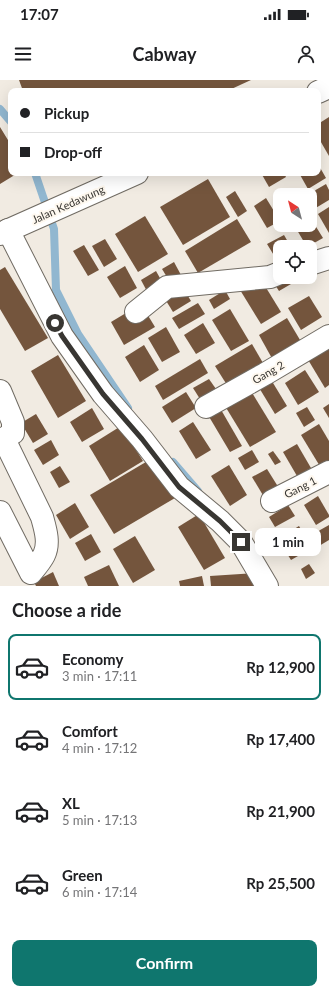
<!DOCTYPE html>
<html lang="en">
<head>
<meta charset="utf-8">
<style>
	:root { --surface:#fff; --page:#f6f6f6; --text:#202124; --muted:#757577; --line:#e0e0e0; --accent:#0f766e }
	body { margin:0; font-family:Lato,sans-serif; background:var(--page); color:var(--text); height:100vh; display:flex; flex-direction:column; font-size:15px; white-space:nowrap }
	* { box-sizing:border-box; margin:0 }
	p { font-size:13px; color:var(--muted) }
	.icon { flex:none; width:22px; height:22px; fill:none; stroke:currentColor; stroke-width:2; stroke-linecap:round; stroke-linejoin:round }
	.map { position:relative; height:506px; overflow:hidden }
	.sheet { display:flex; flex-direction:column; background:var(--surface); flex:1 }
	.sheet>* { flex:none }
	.guide { position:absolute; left:8px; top:8px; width:313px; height:88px; border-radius:8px; box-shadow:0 4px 16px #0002; display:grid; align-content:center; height:88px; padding:0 12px; background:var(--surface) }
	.needle { width:26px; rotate:324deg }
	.tools { position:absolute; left:273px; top:108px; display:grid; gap:8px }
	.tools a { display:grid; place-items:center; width:44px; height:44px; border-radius:8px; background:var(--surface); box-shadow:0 4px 16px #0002; font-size:20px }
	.end { position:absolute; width:18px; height:18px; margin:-9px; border:5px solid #383632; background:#fff; box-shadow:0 0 0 2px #fff }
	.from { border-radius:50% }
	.bubble { position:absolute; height:28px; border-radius:8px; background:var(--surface); box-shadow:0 4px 16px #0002; font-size:13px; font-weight:700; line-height:28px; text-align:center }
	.guide b { display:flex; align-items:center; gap:14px; height:38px; font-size:15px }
	.guide b+b { border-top:1px solid var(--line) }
	.guide i { width:10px; height:10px; background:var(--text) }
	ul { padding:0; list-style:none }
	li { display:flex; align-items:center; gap:12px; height:66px; margin:0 8px 6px; padding:0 4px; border:2px solid transparent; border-radius:8px }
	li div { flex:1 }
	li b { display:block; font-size:15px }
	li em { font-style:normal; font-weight:700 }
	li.active { border-color:var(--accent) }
	li>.icon { width:36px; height:36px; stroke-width:1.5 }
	h2 { padding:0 12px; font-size:18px; line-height:48px }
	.action { display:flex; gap:8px; margin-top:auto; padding:8px 12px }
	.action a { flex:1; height:46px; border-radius:8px; background:var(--accent); color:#fff; font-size:16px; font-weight:700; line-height:46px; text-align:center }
	.status { display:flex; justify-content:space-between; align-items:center; height:28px; padding:0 20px; background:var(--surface); direction:ltr }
	.status svg { height:11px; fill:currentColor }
	header { display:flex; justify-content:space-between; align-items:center; height:52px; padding:0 12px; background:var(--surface); font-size:18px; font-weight:700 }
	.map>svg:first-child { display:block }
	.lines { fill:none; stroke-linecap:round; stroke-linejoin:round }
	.stream { stroke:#91b7d0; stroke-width:8 }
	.building { fill:#74553d }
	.street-casing { stroke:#706b63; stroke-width:24 }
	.primary-casing { stroke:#706b63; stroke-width:24 }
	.street { stroke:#fff; stroke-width:22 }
	.primary { stroke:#fff; stroke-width:22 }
	.route { stroke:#383632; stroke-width:5 }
	.labels { text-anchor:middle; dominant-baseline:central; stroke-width:4; stroke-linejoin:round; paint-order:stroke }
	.street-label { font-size:11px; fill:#383632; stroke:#fef8ef }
</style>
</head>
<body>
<div class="status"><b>17:07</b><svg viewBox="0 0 49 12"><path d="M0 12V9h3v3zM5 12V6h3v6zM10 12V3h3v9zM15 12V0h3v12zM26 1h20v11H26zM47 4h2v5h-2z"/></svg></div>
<header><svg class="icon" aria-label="menu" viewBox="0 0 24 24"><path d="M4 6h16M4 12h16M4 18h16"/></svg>Cabway<svg class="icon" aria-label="person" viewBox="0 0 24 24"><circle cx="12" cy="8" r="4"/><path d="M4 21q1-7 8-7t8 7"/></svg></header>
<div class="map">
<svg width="329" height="506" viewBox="0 0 329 506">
	<rect width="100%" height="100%" fill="#f1ebe2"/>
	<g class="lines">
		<g class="stream">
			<polyline points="0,29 11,42"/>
			<polyline points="35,93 54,149 56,210 78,254 128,328"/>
			<polyline points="173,382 198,411"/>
		</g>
	</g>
	<g class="building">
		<polygon points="19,0 251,0 227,11 23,11"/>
		<polygon points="329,37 329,76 318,57 318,44"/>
		<polygon points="0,47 11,65 11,93 18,93 0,104"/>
		<polygon points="318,84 326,98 308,109 299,93 318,93"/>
		<polygon points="261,93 284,93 286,97 269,107"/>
		<polygon points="208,99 230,137 183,165 160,127"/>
		<polygon points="326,104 329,110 329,120 314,129 310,123 310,115 307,115"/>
		<polygon points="235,111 247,131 238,137 226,117"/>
		<polygon points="266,118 280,141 267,148 254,126"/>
		<polygon points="329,127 329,153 318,134"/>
		<polygon points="145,136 168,174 138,192 115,154"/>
		<polygon points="310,137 323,158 307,167 294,145 310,145"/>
		<polygon points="237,139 251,162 198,193 185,171"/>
		<polygon points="284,155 291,167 280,167 280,181 278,182 267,164"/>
		<polygon points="105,159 117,179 104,187 92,166"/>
		<polygon points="84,165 99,190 88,196 73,171"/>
		<polygon points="174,182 181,195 170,202 162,189"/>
		<polygon points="125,186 137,208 120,218 107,197"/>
		<polygon points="5,187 48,258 25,271 0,229 0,190"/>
		<polygon points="156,191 165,207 150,217 141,200"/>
		<polygon points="257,193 281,232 261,244 237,205"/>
		<polygon points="268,194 280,197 303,197 279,211"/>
		<polygon points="183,208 191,221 173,232 165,219"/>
		<polygon points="225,210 230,219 214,229 209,220"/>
		<polygon points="309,216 322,237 301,250 288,228"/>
		<polygon points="198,223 205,234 179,249 172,238"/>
		<polygon points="141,224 155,247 124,265 111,242"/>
		<polygon points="230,229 249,261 231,271 212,240"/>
		<polygon points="287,238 303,265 274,282 259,255"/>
		<polygon points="203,243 215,263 196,274 184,255"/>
		<polygon points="166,247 180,272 162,282 148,258"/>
		<polygon points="252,264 263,283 227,305 215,286"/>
		<polygon points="144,265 159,290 140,302 125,277"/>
		<polygon points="327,266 329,269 329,305 325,308 307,278"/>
		<polygon points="58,275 86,321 58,338 31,291"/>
		<polygon points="200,279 208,293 163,320 155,306"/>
		<polygon points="305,290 319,312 298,325 285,303"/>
		<polygon points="270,298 287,326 275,334 258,306"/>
		<polygon points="209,299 216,309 200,319 193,308"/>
		<polygon points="251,311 276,352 250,367 225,326"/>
		<polygon points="186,312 196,328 172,343 162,327"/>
		<polygon points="329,324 329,338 323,328"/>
		<polygon points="307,327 315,340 304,347 296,333"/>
		<polygon points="92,328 104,349 82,362 70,342"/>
		<polygon points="220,328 242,366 230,372 208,335"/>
		<polygon points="36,334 48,354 33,363 21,343"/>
		<polygon points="193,342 211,370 196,379 179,351"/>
		<polygon points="319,344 329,361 329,383 321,388 301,355"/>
		<polygon points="121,346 143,381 110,401 89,366"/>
		<polygon points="51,360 59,375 43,385 34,370"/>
		<polygon points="297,364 311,388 297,396 283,372"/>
		<polygon points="252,370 259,382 245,390 238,378"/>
		<polygon points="273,371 281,382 275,385 268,374"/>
		<polygon points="151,379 175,418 114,454 90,415"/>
		<polygon points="229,385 247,415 230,426 211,396"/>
		<polygon points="60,386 70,402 59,408 50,392"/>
		<polygon points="267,389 282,413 267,422 252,397"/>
		<polygon points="318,416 329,435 329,437 316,445 304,425"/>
		<polygon points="75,423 89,447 70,459 56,435"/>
		<polygon points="288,425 295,436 275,447 269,437"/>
		<polygon points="199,434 225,478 204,490 178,447"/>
		<polygon points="329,445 329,460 319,466 313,454"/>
		<polygon points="299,446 312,468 291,480 278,459"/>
		<polygon points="91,454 101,472 85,481 75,463"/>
		<polygon points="135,456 155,490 133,503 113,469"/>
		<polygon points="309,484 315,493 306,499 301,489"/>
		<polygon points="109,485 119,506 88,506 84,497"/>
		<polygon points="53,492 59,506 36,506 34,502"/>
		<polygon points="256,493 256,506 211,506 210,496"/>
		<polygon points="202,496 204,506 180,506 179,501"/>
	</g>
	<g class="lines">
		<g class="street-casing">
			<g id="street">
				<polyline points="8,150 62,256 103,314 142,359 179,407 220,441 241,462 267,506"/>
				<polyline points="310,184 329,178"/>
				<polyline points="136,232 167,207 270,197 280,193"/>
				<polyline points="0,311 13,342 13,353 0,361"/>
				<polyline points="206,327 265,294 329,256"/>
				<polyline points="272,421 329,392"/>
				<path d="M0 432 31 493C35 488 41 481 44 475 50 463 45 448 42 437L4 359"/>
			</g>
		</g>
		<g class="primary-casing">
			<g id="primary">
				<polyline points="318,12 329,7"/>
				<polyline points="0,154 137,93"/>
			</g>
		</g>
		<use href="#street" class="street"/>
		<use href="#primary" class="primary"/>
	</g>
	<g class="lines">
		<polyline class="route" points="55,243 62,256 103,314 142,359 179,407 220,441 241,462"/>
	</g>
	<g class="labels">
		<g class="street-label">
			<text transform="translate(68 124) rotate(-24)">Jalan Kedawung</text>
			<text transform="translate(268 292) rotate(-30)">Gang 2</text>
			<text transform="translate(300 407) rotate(-27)">Gang 1</text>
		</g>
	</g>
</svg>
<div class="tools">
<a><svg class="needle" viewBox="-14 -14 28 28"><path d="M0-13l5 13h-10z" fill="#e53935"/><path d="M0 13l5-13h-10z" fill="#757577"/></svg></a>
<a><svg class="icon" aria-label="locate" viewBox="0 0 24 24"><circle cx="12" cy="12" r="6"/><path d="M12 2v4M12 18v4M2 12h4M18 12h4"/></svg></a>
</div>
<i class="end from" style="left:55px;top:243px"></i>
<i class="end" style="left:241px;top:462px"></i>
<div class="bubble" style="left:255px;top:448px;width:66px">1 min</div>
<div class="guide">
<b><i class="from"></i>Pickup</b>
<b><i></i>Drop-off</b>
</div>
</div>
<section class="sheet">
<h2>Choose a ride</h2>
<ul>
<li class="active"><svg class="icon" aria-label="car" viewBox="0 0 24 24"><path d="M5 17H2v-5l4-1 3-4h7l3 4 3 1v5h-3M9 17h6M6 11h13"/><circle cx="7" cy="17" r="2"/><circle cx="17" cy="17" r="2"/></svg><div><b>Economy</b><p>3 min · 17:11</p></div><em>Rp 12,900</em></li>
<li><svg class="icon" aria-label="car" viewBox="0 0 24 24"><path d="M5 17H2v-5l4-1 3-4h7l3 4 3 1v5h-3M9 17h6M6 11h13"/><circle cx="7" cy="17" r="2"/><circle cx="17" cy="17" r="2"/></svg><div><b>Comfort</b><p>4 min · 17:12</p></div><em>Rp 17,400</em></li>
<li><svg class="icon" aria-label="car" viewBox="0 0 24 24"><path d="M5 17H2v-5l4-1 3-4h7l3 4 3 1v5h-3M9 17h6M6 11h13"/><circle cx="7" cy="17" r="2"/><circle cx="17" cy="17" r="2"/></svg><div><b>XL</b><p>5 min · 17:13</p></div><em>Rp 21,900</em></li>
<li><svg class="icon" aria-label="car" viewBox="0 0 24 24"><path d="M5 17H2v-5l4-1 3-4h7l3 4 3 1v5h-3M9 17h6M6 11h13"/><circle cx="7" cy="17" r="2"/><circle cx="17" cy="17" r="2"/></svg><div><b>Green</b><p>6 min · 17:14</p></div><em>Rp 25,500</em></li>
</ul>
<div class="action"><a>Confirm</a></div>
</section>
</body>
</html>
